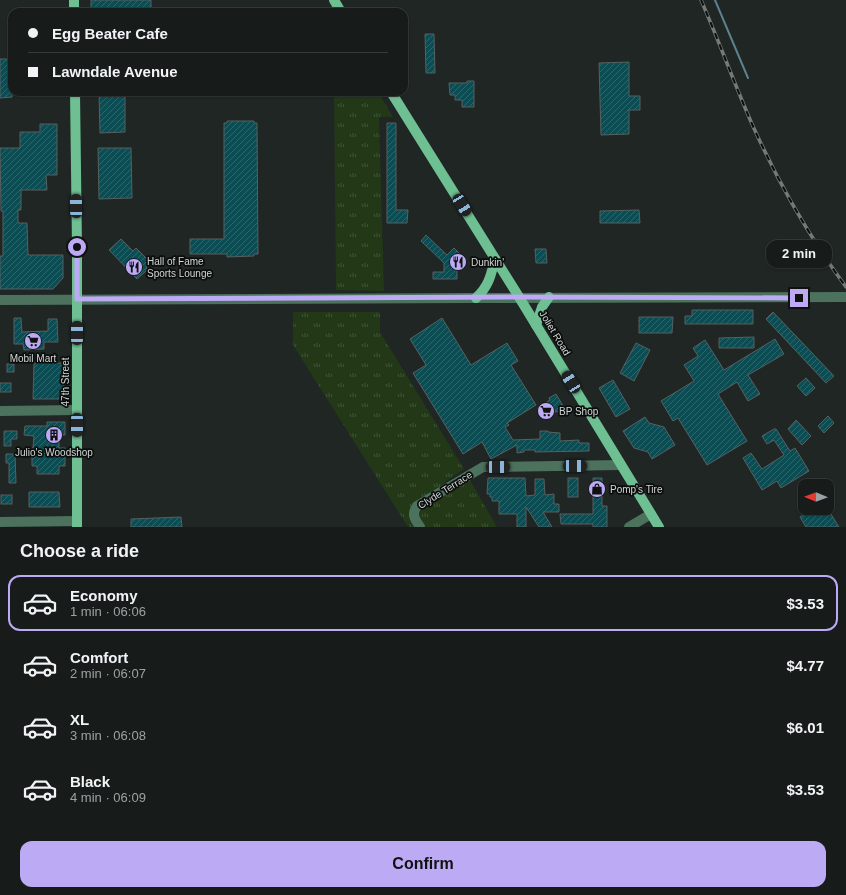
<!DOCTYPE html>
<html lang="en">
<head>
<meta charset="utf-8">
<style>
	:root { --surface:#171c1b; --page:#202524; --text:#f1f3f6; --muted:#9ea1a3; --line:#363a3a; --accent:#bcaaf5 }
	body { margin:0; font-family:Arial,sans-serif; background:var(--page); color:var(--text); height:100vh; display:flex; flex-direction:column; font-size:15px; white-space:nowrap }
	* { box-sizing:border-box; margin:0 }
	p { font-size:13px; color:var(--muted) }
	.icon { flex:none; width:22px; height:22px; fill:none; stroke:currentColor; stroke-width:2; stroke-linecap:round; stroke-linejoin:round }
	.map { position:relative; height:527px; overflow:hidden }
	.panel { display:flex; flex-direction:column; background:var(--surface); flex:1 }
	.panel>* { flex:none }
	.guide { position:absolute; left:8px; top:8px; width:400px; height:88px; border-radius:12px; box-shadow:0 1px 3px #0004,0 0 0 1px var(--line); display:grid; align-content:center; height:88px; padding:0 20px; background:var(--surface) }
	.needle { width:26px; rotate:271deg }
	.controls { position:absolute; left:798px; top:479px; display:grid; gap:8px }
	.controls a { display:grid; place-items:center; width:36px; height:36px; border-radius:8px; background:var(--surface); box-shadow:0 1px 3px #0004,0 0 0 1px var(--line); font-size:20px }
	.end { position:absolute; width:18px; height:18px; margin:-9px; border:5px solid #bcaaf5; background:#111; box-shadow:0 0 0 2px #111 }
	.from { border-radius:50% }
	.bubble { position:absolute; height:28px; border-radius:12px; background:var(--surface); box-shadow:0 1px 3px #0004,0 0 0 1px var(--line); font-size:13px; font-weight:600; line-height:28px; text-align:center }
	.car { position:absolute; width:12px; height:24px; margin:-12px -6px; border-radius:5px; box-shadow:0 0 3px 1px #0007; background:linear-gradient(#222 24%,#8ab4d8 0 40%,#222 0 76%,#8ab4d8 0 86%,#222 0) }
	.guide b { display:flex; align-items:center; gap:14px; height:38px; font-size:15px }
	.guide b+b { border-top:1px solid var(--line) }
	.guide i { width:10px; height:10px; background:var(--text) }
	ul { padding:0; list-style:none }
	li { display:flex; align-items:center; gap:12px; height:56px; margin:0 8px 6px; padding:0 12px; border:2px solid transparent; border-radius:12px }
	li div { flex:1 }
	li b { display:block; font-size:15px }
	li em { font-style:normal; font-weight:600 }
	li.active { border-color:var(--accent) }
	li>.icon { width:36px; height:36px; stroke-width:1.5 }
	h2 { padding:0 20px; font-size:18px; line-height:48px }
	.button { display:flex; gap:8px; margin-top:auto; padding:8px 20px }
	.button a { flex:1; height:46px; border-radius:12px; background:var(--accent); color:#111; font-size:16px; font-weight:600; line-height:46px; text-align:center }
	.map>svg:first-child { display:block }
	.grass { fill:url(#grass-tufts) }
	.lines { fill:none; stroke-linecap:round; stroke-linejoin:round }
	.stream { stroke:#5e818f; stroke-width:2 }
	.building { fill:url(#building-hatch); stroke:#576061 }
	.minor { stroke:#4c715c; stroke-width:10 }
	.major { stroke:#6ebf92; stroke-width:10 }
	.rail-casing { stroke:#747a78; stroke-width:3.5 }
	.rail { stroke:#0b0e0d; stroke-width:2; stroke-dasharray:6; stroke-linecap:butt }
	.route { stroke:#bcaaf5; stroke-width:5 }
	.labels { text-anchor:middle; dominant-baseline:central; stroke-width:3.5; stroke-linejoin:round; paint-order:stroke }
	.poi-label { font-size:10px; fill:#d1d6d4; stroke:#0b0e0d; text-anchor:start }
	.street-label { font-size:10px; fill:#d1d6d4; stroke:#0b0e0d }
</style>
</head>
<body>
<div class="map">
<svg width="846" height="527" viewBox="0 0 846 527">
	<defs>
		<pattern id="grass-tufts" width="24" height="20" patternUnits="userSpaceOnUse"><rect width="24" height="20" fill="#223817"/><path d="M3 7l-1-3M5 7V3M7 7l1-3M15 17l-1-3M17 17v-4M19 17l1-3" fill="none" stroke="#415438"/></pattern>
		<pattern id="building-hatch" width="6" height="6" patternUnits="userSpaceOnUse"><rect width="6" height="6" fill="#0c4d53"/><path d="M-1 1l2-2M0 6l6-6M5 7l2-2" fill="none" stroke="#2e666b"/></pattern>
	</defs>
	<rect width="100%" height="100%" fill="#1f2624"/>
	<g class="grass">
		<polygon points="334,92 378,92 393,117 379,117 384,291 336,290"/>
		<polygon points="293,312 380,312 380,332 464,469 446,481 444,485 414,504 409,512 410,521 413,527 408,527 293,345"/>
		<polygon points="470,480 497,527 425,527 418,517 419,512 423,508 449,492 453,491"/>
	</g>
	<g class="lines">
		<polyline class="stream" points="715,0 748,78"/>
	</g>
	<g class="building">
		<rect x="91" y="0" width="60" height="12"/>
		<polygon points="425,34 434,34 435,73 426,73"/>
		<polygon points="0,59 12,59 12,97 0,98"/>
		<polygon points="629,62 629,96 640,96 640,110 629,110 629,134 601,135 599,63"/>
		<polygon points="467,81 474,81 474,107 462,107 462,100 455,100 455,95 450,95 449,83 467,83"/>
		<polygon points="99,92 125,92 125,132 100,133"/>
		<polygon points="227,121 254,121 254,123 257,123 258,254 254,254 254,256 227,257 227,254 190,254 190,239 224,239 224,123 227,123"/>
		<polygon points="387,123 396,123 396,210 408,210 407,223 387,223"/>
		<polygon points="40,124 57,124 57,175 46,175 47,190 21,190 21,210 18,210 18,223 27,223 28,255 63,255 63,278 53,289 0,289 0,256 3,256 3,211 1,211 0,148 20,148 20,132 40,132"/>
		<polygon points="98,148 131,148 132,198 99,199"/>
		<polygon points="639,210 640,223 600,223 600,211"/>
		<polygon points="426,235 447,255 454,248 464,258 464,266 457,266 457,279 433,279 433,272 444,272 444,263 421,241"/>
		<polygon points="121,239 133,251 136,248 148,260 146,271 137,279 109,250"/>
		<polygon points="535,249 546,249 547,263 536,263"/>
		<polygon points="692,310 753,310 753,324 685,324 685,316 692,316"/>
		<polygon points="773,312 834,376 826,383 766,319"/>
		<polygon points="639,317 673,317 672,333 639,333"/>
		<polygon points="14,318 21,318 22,332 48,331 48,319 57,319 58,342 44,342 44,349 24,350 23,344 14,344"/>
		<polygon points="442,318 471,365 507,343 518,361 511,365 536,405 507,423 509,425 505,427 513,440 540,439 540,431 548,431 548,432 560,433 560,441 579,440 579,443 589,443 589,451 535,452 535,450 524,450 524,452 517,453 517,445 491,459 482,442 463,454 413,373 426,365 410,339"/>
		<polygon points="754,337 754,348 719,348 719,338"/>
		<polygon points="775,339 784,354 748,375 760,394 748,401 737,382 718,394 747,441 707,465 678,418 673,421 661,401 694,381 684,365 698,356 693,348 705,340 724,370"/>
		<polygon points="636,343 650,350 634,381 620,373"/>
		<polygon points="34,363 63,363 64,399 33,399"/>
		<rect x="7" y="364" width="7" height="8"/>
		<polygon points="806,378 815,388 806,396 797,386"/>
		<polygon points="613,380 630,409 616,417 599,388"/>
		<rect x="0" y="383" width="11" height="9"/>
		<polygon points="556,394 566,411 560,415 557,411 545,419 538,408 550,400 549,398"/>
		<polygon points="828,416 834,423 824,433 818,426"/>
		<polygon points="645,417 649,423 664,427 675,445 652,459 648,452 634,448 623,431"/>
		<polygon points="796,420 811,436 802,445 788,429"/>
		<polygon points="47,422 65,422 65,435 59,435 59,448 65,448 65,466 59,466 59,474 37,474 37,466 32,466 32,448 33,448 34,436 24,435 25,426 47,426"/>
		<polygon points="774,429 776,429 790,451 795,448 809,471 781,488 777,481 762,490 743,458 751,453 762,469 784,455 774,440 767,444 762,436"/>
		<polygon points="4,431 17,431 17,439 11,439 11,446 4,446"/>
		<polygon points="6,454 15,454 16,483 9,483 9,463 6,463"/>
		<polygon points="488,478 525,478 526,496 535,495 535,479 544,479 545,495 554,494 554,504 559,504 559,512 543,512 552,527 539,527 526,507 526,527 517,527 517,514 499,514 499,501 492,501 492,497 490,497 490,494 487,494"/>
		<rect x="568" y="478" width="10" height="19"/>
		<polygon points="593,478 602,478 602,506 607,506 607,527 593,527 593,524 561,524 560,514 593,514"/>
		<polygon points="29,492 59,492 60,507 29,507"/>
		<rect x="1" y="495" width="11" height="9"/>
		<polygon points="813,508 827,508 839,527 806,527 800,517"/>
		<polygon points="181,517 182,527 131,527 131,519"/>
	</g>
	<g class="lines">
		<g class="minor">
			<path d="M0 300C282 297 564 299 846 297"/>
			<polyline points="0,411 77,410"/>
			<polyline points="0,522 77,521"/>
			<path d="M420 527C415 520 411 514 417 506L483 467 621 465"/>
			<polyline points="629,527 651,514"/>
		</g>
		<g class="major">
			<polyline points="74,0 74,12"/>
			<polyline points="334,0 341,12"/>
			<polyline points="75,92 77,247 77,527"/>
			<polyline points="391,92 519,297 659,527"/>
			<path d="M476 298C489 286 491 275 495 259"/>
			<polyline points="536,325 542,307 549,297"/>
		</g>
		<g class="rail-casing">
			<path id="rail" d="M701 0C719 41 734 83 752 124 777 180 810 238 846 287"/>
		</g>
		<use href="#rail" class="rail"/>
	</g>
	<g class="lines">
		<polyline class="route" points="77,247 77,299 519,297 799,298"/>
	</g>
	<defs>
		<g id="restaurant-disc" transform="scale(0.9)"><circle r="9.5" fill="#bcaaf5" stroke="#0b0e0d"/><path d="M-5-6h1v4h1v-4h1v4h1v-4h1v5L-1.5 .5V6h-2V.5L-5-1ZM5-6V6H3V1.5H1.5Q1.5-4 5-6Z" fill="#111"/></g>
		<g id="supermarket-disc" transform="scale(0.9)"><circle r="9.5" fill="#bcaaf5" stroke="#0b0e0d"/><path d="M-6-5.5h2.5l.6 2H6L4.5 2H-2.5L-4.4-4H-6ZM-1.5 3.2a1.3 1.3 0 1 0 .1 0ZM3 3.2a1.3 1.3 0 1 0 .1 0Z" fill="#111"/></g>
		<g id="building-disc" transform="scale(0.9)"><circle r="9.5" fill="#bcaaf5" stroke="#0b0e0d"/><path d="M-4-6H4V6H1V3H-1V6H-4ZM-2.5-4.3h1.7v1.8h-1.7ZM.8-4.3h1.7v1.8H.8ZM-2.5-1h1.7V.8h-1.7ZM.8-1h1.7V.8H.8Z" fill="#111"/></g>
		<g id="shop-disc" transform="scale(0.9)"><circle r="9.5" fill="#bcaaf5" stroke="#0b0e0d"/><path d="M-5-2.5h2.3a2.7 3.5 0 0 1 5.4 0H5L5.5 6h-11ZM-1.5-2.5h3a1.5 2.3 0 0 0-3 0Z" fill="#111"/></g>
	</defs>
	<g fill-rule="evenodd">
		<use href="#restaurant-disc" x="458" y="262"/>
		<use href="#restaurant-disc" x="134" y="267"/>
		<use href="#supermarket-disc" x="33" y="341"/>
		<use href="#supermarket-disc" x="546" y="411"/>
		<use href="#building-disc" x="54" y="435"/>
		<use href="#shop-disc" x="597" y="489"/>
	</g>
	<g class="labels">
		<g class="poi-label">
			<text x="147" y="261">Hall of Fame<tspan x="147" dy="12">Sports Lounge</tspan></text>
			<text x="471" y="262">Dunkin'</text>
			<text x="33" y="358" text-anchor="middle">Mobil Mart</text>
			<text x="559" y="411">BP Shop</text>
			<text x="54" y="452" text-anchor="middle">Julio's Woodshop</text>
			<text x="610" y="489">Pomp's Tire</text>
		</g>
		<g class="street-label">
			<text transform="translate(555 333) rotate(59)">Joliet Road</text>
			<text transform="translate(65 382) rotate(-90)">47th Street</text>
			<text transform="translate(445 490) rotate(-32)">Clyde Terrace</text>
		</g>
	</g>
</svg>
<div class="controls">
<a><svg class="needle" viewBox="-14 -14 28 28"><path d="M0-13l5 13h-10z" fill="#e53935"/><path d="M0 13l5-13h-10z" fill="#9ea1a3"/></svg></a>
</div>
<i class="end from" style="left:77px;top:247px"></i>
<i class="end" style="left:799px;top:298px"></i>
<div class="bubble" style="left:766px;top:240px;width:66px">2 min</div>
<i class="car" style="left:462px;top:205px;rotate:148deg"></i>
<i class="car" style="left:76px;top:206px;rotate:359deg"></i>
<i class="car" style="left:77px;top:333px;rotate:0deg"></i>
<i class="car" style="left:571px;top:382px;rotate:328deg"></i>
<i class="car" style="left:77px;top:425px;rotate:180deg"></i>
<i class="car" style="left:575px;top:466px;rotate:90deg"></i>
<i class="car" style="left:498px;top:467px;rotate:89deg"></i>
<div class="guide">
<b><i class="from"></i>Egg Beater Cafe</b>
<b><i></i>Lawndale Avenue</b>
</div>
</div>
<section class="panel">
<h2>Choose a ride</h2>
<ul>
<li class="active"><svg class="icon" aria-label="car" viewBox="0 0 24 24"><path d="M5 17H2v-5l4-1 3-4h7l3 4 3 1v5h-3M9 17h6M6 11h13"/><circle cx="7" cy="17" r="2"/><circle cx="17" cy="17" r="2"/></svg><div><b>Economy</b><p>1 min · 06:06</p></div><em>$3.53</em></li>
<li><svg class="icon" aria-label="car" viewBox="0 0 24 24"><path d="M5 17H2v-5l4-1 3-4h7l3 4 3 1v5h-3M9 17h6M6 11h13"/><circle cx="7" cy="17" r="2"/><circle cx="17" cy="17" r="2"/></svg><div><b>Comfort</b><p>2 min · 06:07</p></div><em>$4.77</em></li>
<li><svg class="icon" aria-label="car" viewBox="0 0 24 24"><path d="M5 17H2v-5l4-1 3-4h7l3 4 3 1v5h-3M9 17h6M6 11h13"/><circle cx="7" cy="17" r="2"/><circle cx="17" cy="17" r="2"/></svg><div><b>XL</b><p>3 min · 06:08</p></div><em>$6.01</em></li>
<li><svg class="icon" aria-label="car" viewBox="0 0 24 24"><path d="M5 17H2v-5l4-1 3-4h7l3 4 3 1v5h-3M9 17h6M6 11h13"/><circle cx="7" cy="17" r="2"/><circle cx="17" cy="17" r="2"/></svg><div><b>Black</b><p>4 min · 06:09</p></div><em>$3.53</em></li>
</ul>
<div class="button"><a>Confirm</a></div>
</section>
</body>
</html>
